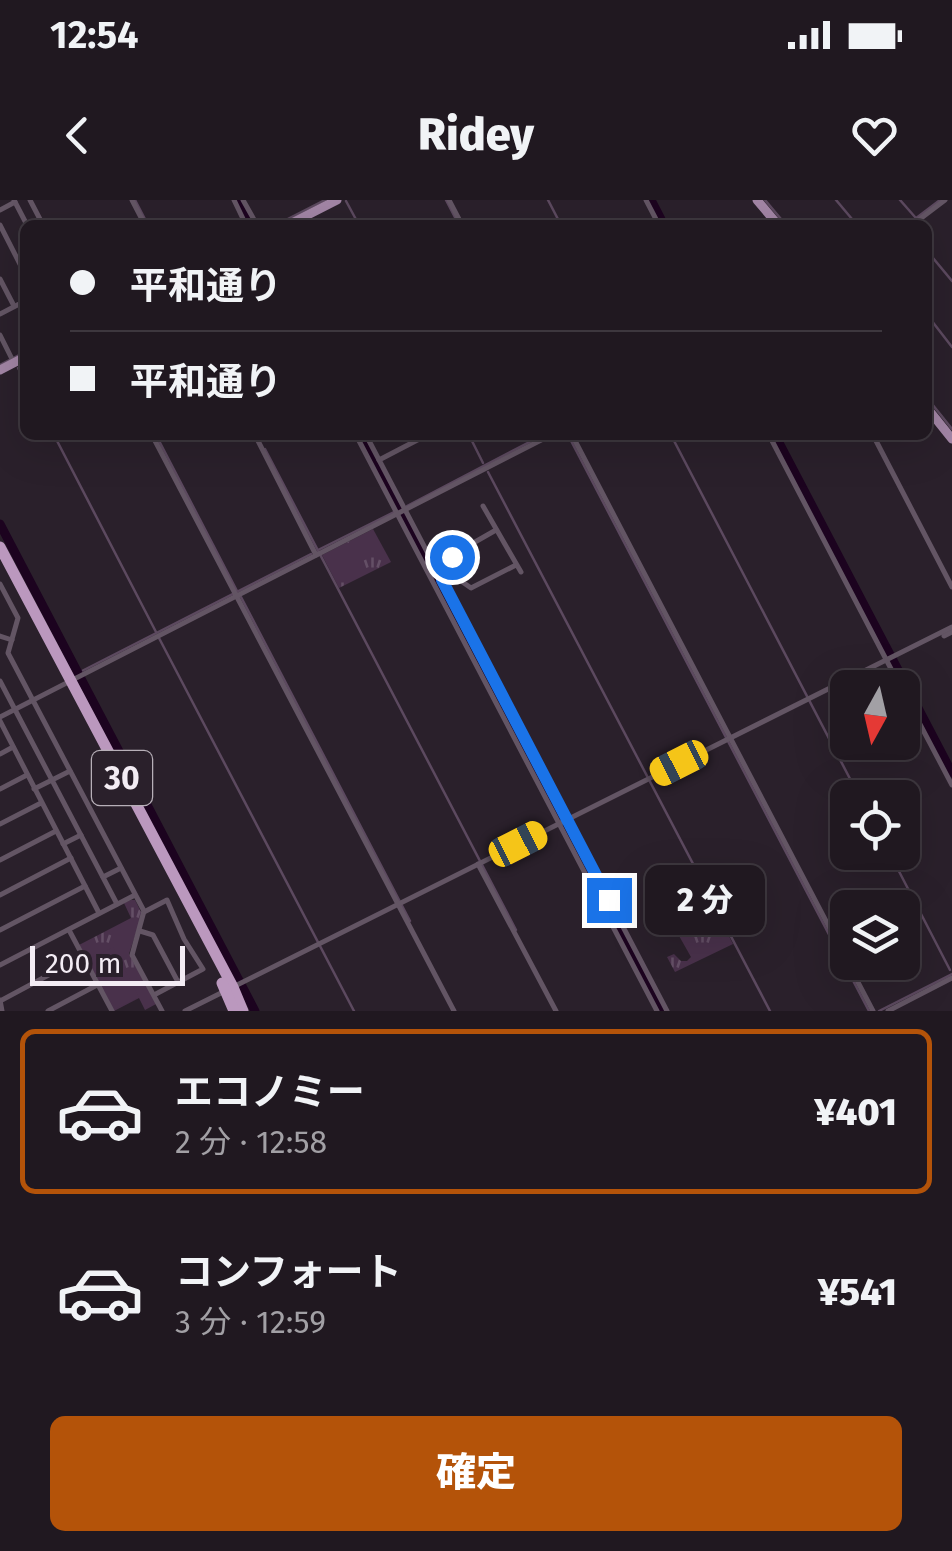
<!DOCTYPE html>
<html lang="ja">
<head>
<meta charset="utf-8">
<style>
	:root { --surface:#201820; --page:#282129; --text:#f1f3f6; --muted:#a2a0a5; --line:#3d373e; --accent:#b45309 }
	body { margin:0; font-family:"Fira Sans","Noto Sans JP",sans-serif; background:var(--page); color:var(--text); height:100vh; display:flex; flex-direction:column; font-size:38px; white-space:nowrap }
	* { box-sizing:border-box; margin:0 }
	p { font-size:32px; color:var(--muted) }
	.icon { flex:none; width:55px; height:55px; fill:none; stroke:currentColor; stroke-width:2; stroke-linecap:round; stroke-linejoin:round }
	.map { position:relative; height:811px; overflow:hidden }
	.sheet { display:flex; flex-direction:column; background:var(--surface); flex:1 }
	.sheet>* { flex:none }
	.hud { position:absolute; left:20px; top:20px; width:912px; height:220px; border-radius:15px; box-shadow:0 10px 40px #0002,0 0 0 2px var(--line); display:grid; align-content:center; height:220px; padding:0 50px; background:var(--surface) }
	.needle { width:65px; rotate:188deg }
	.tools { position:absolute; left:830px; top:470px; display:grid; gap:20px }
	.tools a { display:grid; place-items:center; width:90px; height:90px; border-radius:15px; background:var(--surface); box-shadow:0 10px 40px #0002,0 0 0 2px var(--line); font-size:50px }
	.scale { position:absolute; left:30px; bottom:25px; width:155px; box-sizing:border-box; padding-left:10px; border:5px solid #f3ecf4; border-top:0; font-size:28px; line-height:35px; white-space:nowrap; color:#f3ecf4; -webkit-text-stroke:8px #2a202b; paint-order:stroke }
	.end { position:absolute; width:45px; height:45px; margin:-22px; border:12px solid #1a73e8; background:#fff; box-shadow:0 0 0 5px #fff }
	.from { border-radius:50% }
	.bubble { position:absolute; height:70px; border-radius:15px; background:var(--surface); box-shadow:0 10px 40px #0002,0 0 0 2px var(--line); font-size:32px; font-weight:800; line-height:70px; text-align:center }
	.car { position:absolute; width:30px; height:60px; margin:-30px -15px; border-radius:12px; box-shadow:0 0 8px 2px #0007; background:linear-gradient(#f5c518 24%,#345 0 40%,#f5c518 0 76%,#345 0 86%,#f5c518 0) }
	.hud b { display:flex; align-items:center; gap:35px; height:95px; font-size:38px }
	.hud b+b { border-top:2px solid var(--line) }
	.hud i { width:25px; height:25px; background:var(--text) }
	ul { padding:18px 0 0; list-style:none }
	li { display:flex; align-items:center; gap:30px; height:165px; margin:0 20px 15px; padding:0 30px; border:5px solid transparent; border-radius:15px }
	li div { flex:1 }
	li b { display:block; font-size:38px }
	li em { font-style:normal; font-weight:800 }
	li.on { border-color:var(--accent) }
	li>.icon { width:90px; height:90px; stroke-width:1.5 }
	.cta { display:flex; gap:20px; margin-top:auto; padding:20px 50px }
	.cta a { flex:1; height:115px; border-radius:15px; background:var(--accent); color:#fff; font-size:40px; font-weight:800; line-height:115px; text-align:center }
	.status { display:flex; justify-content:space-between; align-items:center; height:70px; padding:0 50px; background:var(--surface); direction:ltr }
	.status svg { height:28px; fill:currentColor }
	header { display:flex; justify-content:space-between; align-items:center; height:130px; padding:0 50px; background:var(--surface); font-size:45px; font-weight:800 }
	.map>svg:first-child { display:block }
	.grass { fill:url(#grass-tufts) }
	.pitch { fill:#49314b }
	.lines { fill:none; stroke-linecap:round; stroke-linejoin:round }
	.stream { stroke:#5c495f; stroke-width:2.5 }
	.river { stroke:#1c031f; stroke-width:9 }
	.street { stroke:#635564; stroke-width:5 }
	.primary { stroke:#a285a5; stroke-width:9 }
	.highway { stroke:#bb98be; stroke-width:11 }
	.route { stroke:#1a73e8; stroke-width:12 }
	.labels { text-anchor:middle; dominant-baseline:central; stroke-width:10; stroke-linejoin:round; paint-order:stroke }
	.shield { fill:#2a202b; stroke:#b7afb8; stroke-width:2.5 }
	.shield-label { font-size:32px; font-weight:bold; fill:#f3ecf4 }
</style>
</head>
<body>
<div class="status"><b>12:54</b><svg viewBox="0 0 49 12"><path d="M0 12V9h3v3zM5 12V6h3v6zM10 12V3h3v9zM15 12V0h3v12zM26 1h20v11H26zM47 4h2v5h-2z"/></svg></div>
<header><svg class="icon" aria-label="back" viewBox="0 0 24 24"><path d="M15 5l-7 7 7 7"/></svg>Ridey<svg class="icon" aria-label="heart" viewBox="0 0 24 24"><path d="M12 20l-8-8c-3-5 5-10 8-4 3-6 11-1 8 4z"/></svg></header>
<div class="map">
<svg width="952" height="811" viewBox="0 0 952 811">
	<defs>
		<pattern id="grass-tufts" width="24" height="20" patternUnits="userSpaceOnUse" patternTransform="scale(2.5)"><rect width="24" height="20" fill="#49314b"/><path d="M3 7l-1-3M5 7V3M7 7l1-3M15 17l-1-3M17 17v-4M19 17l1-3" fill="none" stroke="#644f66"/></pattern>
	</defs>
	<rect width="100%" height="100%" fill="#2a202b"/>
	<g class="grass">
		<polygon points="373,329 391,362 339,388 322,355"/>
		<polygon points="710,699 733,744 675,772 667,757 674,754 681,761 687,761 691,757 678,734 674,735 666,721"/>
		<polygon points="131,700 135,700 142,714 129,754 156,804 145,810 139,798 114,811 79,745 131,718 124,703"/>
	</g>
	<polygon class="pitch" points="113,747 139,797 114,810 88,760"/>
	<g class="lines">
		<g class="stream">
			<polyline points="135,0 148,25"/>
			<polyline points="446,0 459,25"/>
			<polyline points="548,0 561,25"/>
			<polyline points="765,0 786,25"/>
			<polyline points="836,0 857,25"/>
			<polyline points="900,0 915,17"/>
			<polyline points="346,1 359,25"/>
			<polyline points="276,25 325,0"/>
			<polyline points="907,25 940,0"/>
			<polyline points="928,52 952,81"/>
			<polyline points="928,116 952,147"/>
			<polyline points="0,165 25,152"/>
			<polyline points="18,168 25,181"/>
			<polyline points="928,199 952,229"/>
			<polyline points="54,235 156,432"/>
			<polyline points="156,235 237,391"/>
			<polyline points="469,235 483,263"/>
			<polyline points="568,235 869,811"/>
			<polyline points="671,235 860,598"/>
			<polyline points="265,249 516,730"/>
			<polyline points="488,272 770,811"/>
			<polyline points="407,306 543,235"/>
			<polyline points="318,350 396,311"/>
			<polyline points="241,397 410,721"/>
			<polyline points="159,438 354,811"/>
			<polyline points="78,473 311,354"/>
			<polyline points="889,652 950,770"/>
			<polyline points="879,811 952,774"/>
		</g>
		<g class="river">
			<polyline points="238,0 251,25"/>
			<polyline points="651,0 664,25"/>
			<polyline points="361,235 661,811"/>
			<polyline points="775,235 952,573"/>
			<polyline points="0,324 255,811"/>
		</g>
		<g class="street">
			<polyline points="14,0 27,25"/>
			<polyline points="30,0 43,25"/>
			<polyline points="132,0 145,25"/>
			<polyline points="234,0 246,25"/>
			<polyline points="243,0 257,25"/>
			<polyline points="449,0 462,25"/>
			<polyline points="646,0 659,25"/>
			<polyline points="0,10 15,2"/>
			<polyline points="0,25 25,74"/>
			<polyline points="912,25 945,0"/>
			<polyline points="0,79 14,106"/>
			<polyline points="0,114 25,101"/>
			<polyline points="0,135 14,163"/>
			<polyline points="152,235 454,811"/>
			<polyline points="255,235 316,355"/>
			<polyline points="356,235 657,811"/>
			<polyline points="366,235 667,811"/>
			<polyline points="572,235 873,811"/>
			<polyline points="769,235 901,488"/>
			<polyline points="873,235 952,387"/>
			<polyline points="379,260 427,235"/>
			<polyline points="483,306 521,372"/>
			<polyline points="450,376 455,369 452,359 454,354 496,330"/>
			<polyline points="442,380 454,376 471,388 516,365"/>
			<polyline points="0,384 18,418 8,453 144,711 132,755 162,811"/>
			<polyline points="0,436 12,440"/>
			<polyline points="944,436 952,432"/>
			<polyline points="0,481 117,704"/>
			<polyline points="902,490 952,585"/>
			<polyline points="0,517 551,235"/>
			<polyline points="0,521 99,713"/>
			<polyline points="0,554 13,547"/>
			<polyline points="0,589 27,575"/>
			<polyline points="34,589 70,571"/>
			<polyline points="0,624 41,603"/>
			<polyline points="63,644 81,635"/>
			<polyline points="0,660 56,631"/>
			<polyline points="478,664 556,811"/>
			<polyline points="103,677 121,668"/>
			<polyline points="0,695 71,658"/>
			<polyline points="144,712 167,700 184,739 203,769 154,795"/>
			<polyline points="0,730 85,686"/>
			<polyline points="69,730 112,811"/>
			<polyline points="140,731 153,735 178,782"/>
			<polyline points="0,765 135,695"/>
			<polyline points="233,787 952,427"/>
			<polyline points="0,800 2,811"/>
			<polyline points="0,801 84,756"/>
			<polyline points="48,811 99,784"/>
			<polyline points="185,811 223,792"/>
			<polyline points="888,811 952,778"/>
		</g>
		<g class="primary">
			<polyline points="757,0 778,25"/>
			<polyline points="288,25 337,0"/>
			<polyline points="0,170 25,157"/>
			<polyline points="928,209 952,239"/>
		</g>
		<g class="highway">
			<polyline points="0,347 233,787 243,811"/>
			<polyline points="222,783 234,811"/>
		</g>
	</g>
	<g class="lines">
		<polyline class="route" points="452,357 455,372 442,380 609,700"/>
	</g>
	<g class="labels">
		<rect class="shield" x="92" y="551" width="60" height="54" rx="8"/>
		<g class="shield-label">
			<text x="122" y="578">30</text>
		</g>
	</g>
</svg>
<div class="tools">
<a><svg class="needle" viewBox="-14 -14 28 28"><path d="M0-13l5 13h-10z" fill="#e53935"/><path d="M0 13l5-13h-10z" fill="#a2a0a5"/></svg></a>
<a><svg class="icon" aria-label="locate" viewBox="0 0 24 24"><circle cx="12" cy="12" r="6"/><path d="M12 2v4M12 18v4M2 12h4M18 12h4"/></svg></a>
<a><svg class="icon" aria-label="layers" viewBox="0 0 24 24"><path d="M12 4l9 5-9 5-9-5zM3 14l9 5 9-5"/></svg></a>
</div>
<div class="scale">200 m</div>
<i class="end from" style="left:452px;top:357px"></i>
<i class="end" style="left:609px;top:700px"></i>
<div class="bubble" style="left:645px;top:665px;width:120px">2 分</div>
<i class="car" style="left:679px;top:563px;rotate:243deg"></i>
<i class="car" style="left:518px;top:644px;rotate:63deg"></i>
<div class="hud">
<b><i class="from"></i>平和通り</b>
<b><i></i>平和通り</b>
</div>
</div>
<section class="sheet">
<ul>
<li class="on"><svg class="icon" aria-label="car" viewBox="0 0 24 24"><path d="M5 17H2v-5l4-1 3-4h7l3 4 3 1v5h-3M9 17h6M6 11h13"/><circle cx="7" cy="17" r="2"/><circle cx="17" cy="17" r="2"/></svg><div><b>エコノミー</b><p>2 分 · 12:58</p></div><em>¥401</em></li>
<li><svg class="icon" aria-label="car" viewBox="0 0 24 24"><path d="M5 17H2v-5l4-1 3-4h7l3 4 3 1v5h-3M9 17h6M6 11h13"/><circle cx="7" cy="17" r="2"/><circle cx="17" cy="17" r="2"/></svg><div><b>コンフォート</b><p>3 分 · 12:59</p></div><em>¥541</em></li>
</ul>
<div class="cta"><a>確定</a></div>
</section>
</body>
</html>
